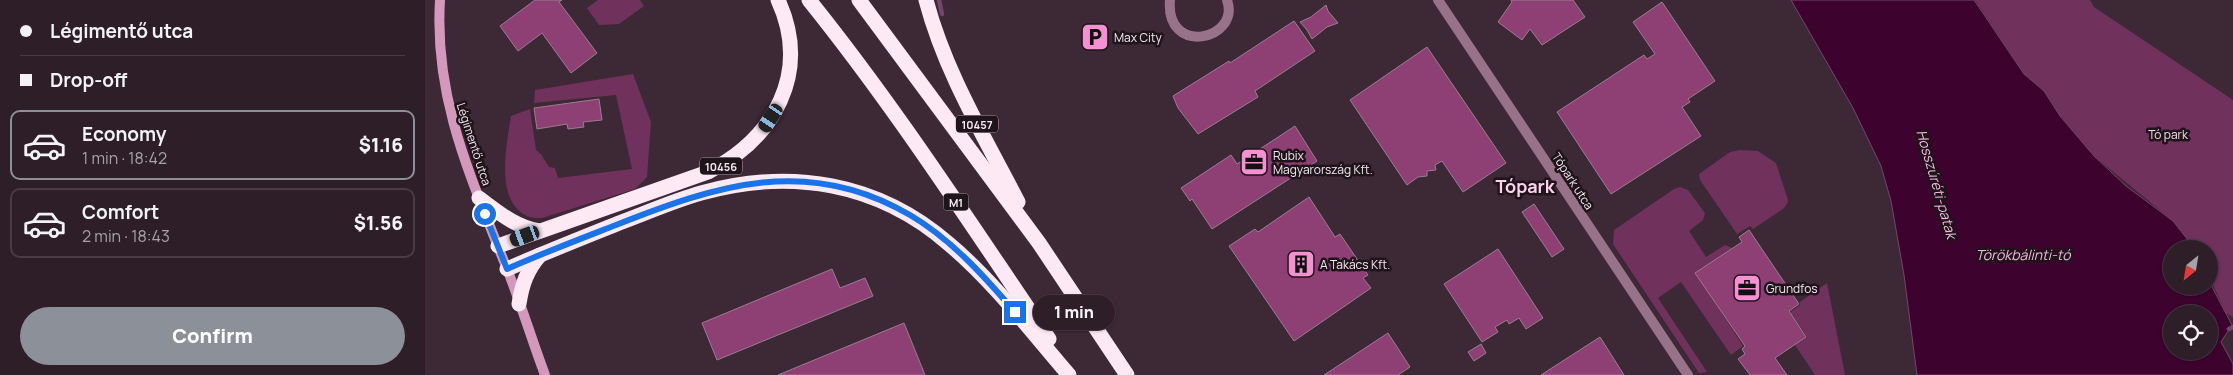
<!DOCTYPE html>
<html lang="en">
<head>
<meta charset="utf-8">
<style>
	:root { --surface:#2e1e28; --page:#3a2b34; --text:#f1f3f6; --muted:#a7a2a8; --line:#493c45; --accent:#8c9099 }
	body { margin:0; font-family:Manrope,sans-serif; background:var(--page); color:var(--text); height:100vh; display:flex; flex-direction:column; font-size:19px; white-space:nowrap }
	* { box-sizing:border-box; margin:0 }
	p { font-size:16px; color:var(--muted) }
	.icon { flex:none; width:28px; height:28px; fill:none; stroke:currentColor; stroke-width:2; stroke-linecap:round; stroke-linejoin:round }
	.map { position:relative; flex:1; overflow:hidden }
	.side { display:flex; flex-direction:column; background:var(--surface); width:425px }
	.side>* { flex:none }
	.guide { display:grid; align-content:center; height:110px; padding:0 20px; background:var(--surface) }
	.needle { width:32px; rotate:210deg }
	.fabs { position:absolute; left:1738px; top:240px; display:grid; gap:10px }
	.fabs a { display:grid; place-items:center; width:55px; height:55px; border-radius:50%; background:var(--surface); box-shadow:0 1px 4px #0004,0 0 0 1px var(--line); font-size:25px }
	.end { position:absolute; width:22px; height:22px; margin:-11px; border:6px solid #1a73e8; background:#fff; box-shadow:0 0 0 2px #fff }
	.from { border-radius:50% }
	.bubble { position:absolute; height:35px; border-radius:18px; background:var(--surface); box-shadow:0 1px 4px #0004,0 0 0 1px var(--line); font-size:16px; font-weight:800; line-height:35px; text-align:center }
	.car { position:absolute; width:15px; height:30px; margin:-15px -8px; border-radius:6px; box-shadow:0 0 4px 1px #0007; background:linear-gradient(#222 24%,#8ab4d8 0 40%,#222 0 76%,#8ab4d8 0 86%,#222 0) }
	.guide b { display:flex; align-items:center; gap:18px; height:48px; font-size:19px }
	.guide b+b { border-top:1px solid var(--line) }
	.guide i { width:12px; height:12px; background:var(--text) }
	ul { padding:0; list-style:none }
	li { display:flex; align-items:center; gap:15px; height:70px; margin:0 10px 8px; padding:0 10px; border:2px solid var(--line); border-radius:10px }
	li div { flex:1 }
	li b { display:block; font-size:19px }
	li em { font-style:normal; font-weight:800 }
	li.current { border-color:var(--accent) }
	li>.icon { width:45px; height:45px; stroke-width:1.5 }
	.cta { display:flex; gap:10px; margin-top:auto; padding:10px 20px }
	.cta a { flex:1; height:58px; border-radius:30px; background:var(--accent); color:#fff; font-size:20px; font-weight:800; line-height:58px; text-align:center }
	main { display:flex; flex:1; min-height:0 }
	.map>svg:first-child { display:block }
	.green { fill:#70315c }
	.water { fill:#3d032e; stroke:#744768; fill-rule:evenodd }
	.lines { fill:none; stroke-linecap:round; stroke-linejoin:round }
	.stream { stroke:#744768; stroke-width:4.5 }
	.building { fill:#8e3f74; stroke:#997e8e }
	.street { stroke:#987289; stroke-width:10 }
	.secondary { stroke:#d398bc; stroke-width:10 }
	.highway { stroke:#fce9f4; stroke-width:15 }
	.route { stroke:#1a73e8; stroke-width:6 }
	.labels { text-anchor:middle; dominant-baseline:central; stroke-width:5; stroke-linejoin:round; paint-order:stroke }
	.shield { fill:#1e141a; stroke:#b5a8b0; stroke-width:1 }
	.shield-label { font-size:11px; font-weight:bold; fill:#f6e7f0 }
	.poi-label { font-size:12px; fill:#f6e7f0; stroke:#1e141a; text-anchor:start }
	.park-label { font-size:12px; fill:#f2dbe8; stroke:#1e141a }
	.street-label { font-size:12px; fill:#f6e7f0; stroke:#1e141a }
	.water-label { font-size:14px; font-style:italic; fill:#fab7e1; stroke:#1e141a }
	.district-label { font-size:18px; font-weight:bold; fill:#fed2ed; stroke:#1e141a }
</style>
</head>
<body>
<main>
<section class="side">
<div class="guide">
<b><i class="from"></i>Légimentő utca</b>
<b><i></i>Drop-off</b>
</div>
<ul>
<li class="current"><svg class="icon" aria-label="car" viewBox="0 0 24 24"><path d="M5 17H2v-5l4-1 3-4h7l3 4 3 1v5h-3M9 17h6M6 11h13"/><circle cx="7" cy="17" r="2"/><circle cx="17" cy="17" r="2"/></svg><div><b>Economy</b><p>1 min · 18:42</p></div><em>$1.16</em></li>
<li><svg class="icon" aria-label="car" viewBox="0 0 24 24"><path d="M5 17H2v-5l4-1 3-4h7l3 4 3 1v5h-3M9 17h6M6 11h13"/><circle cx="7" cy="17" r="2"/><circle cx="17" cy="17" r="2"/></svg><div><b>Comfort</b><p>2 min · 18:43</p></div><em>$1.56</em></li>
</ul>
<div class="cta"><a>Confirm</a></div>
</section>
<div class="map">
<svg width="1808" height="375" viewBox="0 0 1808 375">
	<rect width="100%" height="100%" fill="#3d2835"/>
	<g class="green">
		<polygon points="173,0 215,0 219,6 194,24 174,25 162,8"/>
		<polygon points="1550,0 1665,0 1669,7 1808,100 1808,317 1801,313 1784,276 1784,249 1770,249 1748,221 1669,156 1599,74"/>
		<path d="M208 74 226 122 222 177 210 189 117 218C112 218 106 218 102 216 69 201 82 143 86 116L105 109 111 150 116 154 124 167 130 168 133 178 207 169 191 95 109 103 110 90Z"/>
		<polygon points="1315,150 1333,151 1351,163 1363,200 1362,204 1358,209 1328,229 1325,226 1312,234 1275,180 1274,174 1305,152"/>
		<polygon points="1255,187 1263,190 1280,213 1278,220 1264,231 1281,257 1300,245 1307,248 1271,273 1318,346 1306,355 1256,282 1233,298 1282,372 1274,373 1188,244 1189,230 1249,189"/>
		<polygon points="1402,283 1420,375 1390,375 1370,345 1382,337 1365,312 1375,305 1375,302"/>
	</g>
	<path class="water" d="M1366 0H1549L1599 74 1619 91 1635 116 1669 156 1701 186 1748 221 1770 249H1746V286H1784V281L1807 325 1796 342 1808 364V375H1492L1479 275 1466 201 1456 166 1428 108ZM1746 314H1784V351H1746Z"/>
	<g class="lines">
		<g class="stream">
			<polyline points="514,0 517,14"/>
			<polyline points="1804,329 1808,327"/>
		</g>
	</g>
	<g class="building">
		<polygon points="110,0 137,0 134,2 172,53 146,73 117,33 93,51 75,26"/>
		<polygon points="1086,0 1148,0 1160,17 1117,45 1105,29 1097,40 1073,22 1087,2"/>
		<polygon points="1237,2 1290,81 1263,99 1265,102 1257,107 1276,136 1186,194 1132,112 1219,55 1222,59 1230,54 1208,22"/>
		<polygon points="901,5 903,11 913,23 902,27 887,39 882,30 875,22 886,17"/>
		<polygon points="869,21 890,51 830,91 833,97 773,134 753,108 748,96 804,61 805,63"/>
		<polygon points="1002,47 1081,163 1038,192 1017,161 1010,165 1011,170 1002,171 1002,176 993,177 982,185 925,100"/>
		<polygon points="174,99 177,120 158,122 159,127 143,129 142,124 112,129 109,108"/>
		<polygon points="870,126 892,161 787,229 767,199 765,201 756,188 806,155 812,164"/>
		<polygon points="884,197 910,237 915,234 943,275 938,278 946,288 869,341 804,246 830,229 833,232"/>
		<polygon points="1109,204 1139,249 1127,257 1097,212"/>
		<polygon points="1324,230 1374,304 1364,311 1381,337 1350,358 1362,375 1325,375 1313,359 1320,354 1317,349 1320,346 1270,273 1317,242 1314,237"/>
		<polygon points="1073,249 1118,318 1101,329 1094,318 1084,324 1082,320 1070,327 1073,332 1057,342 1019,284"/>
		<polygon points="407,269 415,288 440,278 448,296 292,360 277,323"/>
		<polygon points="479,323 500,375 353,375"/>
		<polygon points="963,333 985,367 973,375 899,375"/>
		<polygon points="1175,337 1199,375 1116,375"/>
		<polygon points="1056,344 1061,353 1049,361 1043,352"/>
	</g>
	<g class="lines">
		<g class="street">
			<path d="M745 0C740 57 816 40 802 0"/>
			<polyline points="1013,0 1263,375"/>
		</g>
		<path class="secondary" d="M15 0C9 98 45 175 80 264 95 300 106 338 120 375"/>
		<g class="highway">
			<path d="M384 0C471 108 546 225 624 339"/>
			<polyline points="434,0 614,243 702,375"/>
			<path d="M501 0C520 72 559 136 593 202"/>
			<path d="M54 198C73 212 90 227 114 231"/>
			<path d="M73 246 283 172C350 138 386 72 353 0"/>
			<path d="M82 269C119 253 157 238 194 223 221 213 248 201 276 193 365 168 453 182 524 244 569 282 606 331 644 375"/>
			<path d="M94 304C97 284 102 270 115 255"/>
		</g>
	</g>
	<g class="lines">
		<path class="route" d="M60 214 82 269C118 253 155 239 191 225 292 185 383 155 485 215 526 239 559 276 590 312"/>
	</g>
	<defs>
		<g id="parking-square" transform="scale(1.4375)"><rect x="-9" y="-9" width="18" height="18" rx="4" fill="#f591d2" stroke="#1e141a"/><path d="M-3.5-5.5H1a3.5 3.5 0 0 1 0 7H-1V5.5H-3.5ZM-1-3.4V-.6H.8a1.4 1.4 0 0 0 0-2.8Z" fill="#111"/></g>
		<g id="office-square" transform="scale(1.4375)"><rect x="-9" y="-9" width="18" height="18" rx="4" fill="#f591d2" stroke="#1e141a"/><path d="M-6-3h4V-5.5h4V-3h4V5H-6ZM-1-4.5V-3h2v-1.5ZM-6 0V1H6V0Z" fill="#111"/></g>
		<g id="building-square" transform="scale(1.4375)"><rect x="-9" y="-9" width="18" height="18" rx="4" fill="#f591d2" stroke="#1e141a"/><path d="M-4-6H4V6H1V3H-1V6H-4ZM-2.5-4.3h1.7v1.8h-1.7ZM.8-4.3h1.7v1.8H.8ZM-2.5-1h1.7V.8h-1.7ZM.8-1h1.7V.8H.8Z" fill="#111"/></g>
	</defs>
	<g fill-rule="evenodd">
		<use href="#parking-square" x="670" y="37"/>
		<use href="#office-square" x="829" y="162"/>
		<use href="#building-square" x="876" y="264"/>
		<use href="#office-square" x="1322" y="288"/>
	</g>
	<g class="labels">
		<g class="shield">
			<rect x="531" y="115.5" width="42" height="17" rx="4"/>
			<rect x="275" y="157.5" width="42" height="17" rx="4"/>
			<rect x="518.5" y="193.5" width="25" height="17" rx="4"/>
		</g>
		<g class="shield-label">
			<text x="552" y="124">10457</text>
			<text x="296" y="166">10456</text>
			<text x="531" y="202">M1</text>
		</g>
		<g class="poi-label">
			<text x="689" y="37">Max City</text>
			<text x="848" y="155">Rubix<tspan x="848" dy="14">Magyarország Kft.</tspan></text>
			<text x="895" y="264">A Takács Kft.</text>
			<text x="1341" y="288">Grundfos</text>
		</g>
		<g class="park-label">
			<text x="1743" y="134">Tó park</text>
		</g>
		<g class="street-label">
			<text transform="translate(49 144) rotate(72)">Légimentő utca</text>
			<text transform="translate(1148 181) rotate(57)">Tópark utca</text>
		</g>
		<g class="water-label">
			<text transform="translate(1512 184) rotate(74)">Hosszúréti-patak</text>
			<text x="1598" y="254">Törökbálinti-tó</text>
		</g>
		<g class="district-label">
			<text x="1100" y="186">Tópark</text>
		</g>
	</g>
</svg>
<div class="fabs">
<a><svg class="needle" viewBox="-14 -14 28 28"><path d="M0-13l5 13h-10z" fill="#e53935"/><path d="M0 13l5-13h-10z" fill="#a7a2a8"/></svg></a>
<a><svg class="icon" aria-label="locate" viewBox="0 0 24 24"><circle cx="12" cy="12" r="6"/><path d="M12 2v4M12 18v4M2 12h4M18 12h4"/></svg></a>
</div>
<i class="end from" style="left:60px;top:214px"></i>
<i class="end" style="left:590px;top:312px"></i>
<div class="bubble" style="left:608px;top:295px;width:82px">1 min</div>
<i class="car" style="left:346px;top:118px;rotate:213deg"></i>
<i class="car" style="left:100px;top:236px;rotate:250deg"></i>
</div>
</main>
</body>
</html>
